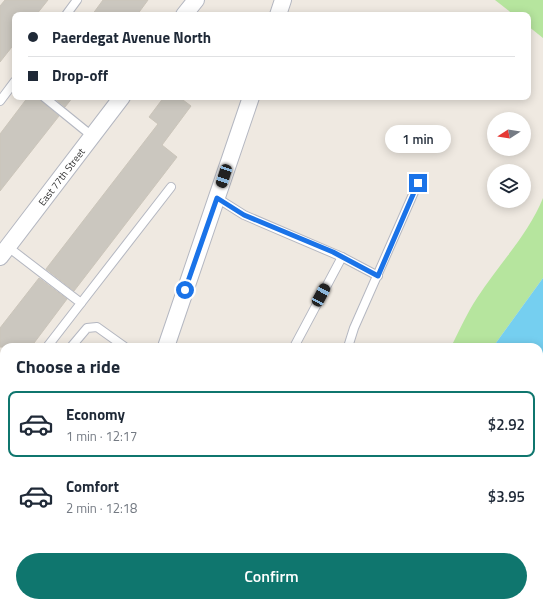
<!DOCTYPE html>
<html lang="en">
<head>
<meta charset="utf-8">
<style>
	:root { --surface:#fff; --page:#f2f2f3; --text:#1f2937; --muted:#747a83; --line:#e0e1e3; --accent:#0f766e }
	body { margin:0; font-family:"Titillium Web",sans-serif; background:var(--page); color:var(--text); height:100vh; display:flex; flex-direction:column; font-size:15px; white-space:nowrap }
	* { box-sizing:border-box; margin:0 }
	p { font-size:13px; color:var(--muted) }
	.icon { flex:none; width:22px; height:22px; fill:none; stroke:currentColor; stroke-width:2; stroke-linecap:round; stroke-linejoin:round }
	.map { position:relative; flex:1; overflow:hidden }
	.sheet { position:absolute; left:0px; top:343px; width:543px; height:264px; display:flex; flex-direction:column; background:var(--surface); border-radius:12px 12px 0 0; box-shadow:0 2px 10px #0003 }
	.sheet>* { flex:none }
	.banner { position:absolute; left:12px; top:12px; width:519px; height:88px; border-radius:8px; box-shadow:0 2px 10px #0003; display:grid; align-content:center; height:88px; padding:0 16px; background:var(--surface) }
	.needle { width:26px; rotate:258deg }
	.fabs { position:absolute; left:487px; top:112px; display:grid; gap:8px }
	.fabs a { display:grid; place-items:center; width:44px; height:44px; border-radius:50%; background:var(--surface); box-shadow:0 2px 10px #0003; font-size:20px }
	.end { position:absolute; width:18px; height:18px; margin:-9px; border:5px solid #1a73e8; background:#fff; box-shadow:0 0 0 2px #fff }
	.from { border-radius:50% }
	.bubble { position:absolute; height:28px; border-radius:14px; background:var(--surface); box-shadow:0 2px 10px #0003; font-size:13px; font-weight:600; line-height:28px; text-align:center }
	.car { position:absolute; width:12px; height:24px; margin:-12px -6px; border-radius:5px; box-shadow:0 0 3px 1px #0007; background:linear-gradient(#222 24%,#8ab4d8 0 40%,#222 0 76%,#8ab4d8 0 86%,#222 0) }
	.banner b { display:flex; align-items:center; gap:14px; height:38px; font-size:15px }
	.banner b+b { border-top:1px solid var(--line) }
	.banner i { width:10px; height:10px; background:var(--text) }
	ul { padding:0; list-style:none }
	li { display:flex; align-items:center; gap:12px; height:66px; margin:0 8px 6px; padding:0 8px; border:2px solid transparent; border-radius:8px }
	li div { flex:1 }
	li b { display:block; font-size:15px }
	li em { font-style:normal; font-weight:600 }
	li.selected { border-color:var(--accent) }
	li>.icon { width:36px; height:36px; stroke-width:1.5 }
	h2 { padding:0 16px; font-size:18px; line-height:48px }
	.primary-button { display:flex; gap:8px; margin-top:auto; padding:8px 16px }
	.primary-button a { flex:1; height:46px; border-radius:24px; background:var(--accent); color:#fff; font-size:16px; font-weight:600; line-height:46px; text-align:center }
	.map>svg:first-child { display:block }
	.green { fill:#b6e59e }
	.water { fill:#75cff0 }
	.building { fill:#cbc7bf; stroke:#cbc5ba }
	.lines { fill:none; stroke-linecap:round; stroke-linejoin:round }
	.service-casing { stroke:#b4b7c1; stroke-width:10 }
	.minor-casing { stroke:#b4b7c1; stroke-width:18 }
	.secondary-casing { stroke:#b4b7c1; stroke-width:24 }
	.service { stroke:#fff; stroke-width:8 }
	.minor { stroke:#fff; stroke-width:16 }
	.secondary { stroke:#fff; stroke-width:22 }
	.route { stroke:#1a73e8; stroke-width:5 }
	.labels { text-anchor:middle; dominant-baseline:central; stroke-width:3; stroke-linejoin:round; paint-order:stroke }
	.street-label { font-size:10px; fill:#2e2e2e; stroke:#fff }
</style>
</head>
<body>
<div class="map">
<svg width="543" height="607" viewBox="0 0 543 607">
	<rect width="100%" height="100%" fill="#efe9e1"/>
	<g class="green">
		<polygon points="495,0 543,0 543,38 528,26 528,15 514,15"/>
		<path d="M543 198V278L493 347H451C459 331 467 313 477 298 499 264 528 235 543 198Z"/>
	</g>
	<polygon class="water" points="543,278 543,607 462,607 461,603 539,603 539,347 493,347"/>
	<g class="building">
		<polygon points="5,0 48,0 36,15 15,15 15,43 0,62 0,6"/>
		<polygon points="103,0 148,0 137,15 92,15"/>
		<polygon points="28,97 39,97 41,101 59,116 0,191 0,134"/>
		<polygon points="53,97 73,97 65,107"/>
		<polygon points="164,97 179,97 191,106 162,145 177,157 74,291 46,269 158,124 149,117"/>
		<polygon points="39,278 67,299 31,347 0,347 0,328"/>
	</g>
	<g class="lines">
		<g class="service-casing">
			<g id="service">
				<polyline points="66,15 77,0"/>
				<polyline points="44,97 92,136"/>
				<polyline points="0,101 15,81"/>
				<polyline points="217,198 244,215 342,257 294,347"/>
				<polyline points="8,247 81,303 47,347"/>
				<polyline points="342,257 378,276"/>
				<polyline points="81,303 171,187"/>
				<polyline points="71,347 87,328 97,327 125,347"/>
				<polyline points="348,347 354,328 418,183"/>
				<polyline points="0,408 4,403"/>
				<polyline points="0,434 4,429"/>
				<polyline points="261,603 261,607"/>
				<polyline points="396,603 401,607"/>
			</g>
		</g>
		<g class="minor-casing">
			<g id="minor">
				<polyline points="184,15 196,0"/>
				<polyline points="278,15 283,0"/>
				<path id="s1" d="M0 257 122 97"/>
				<polyline points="166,347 251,97"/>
			</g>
		</g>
		<g class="secondary-casing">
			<g id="secondary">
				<polyline points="0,580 4,584"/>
				<polyline points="29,603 35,607"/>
			</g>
		</g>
		<use href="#service" class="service"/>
		<use href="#minor" class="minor"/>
		<use href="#secondary" class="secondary"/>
	</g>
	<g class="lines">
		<polyline class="route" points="185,290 217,198 244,215 333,252 378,276 418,183"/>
	</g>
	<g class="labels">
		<g class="street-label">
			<text stroke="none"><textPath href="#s1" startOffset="101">East 77th Street</textPath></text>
		</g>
	</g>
</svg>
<div class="fabs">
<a><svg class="needle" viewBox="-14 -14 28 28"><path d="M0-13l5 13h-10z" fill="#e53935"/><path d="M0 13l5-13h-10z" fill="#747a83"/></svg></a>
<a><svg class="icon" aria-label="layers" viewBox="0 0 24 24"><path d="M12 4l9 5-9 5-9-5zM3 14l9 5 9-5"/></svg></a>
</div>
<i class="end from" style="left:185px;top:290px"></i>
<i class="end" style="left:418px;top:183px"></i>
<div class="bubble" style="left:385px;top:125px;width:66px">1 min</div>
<i class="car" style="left:224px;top:176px;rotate:198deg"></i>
<i class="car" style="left:321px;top:295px;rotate:28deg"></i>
<div class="banner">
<b><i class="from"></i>Paerdegat Avenue North</b>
<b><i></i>Drop-off</b>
</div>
<section class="sheet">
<h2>Choose a ride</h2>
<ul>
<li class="selected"><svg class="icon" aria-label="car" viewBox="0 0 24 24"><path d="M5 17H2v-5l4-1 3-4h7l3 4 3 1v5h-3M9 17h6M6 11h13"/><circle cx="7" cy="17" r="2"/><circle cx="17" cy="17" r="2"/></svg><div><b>Economy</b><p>1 min · 12:17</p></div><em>$2.92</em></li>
<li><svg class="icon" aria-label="car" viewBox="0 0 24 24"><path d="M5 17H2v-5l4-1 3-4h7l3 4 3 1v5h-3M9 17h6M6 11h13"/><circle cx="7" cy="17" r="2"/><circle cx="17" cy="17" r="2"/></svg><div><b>Comfort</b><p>2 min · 12:18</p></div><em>$3.95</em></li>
</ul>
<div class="primary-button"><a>Confirm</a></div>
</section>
</div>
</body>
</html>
